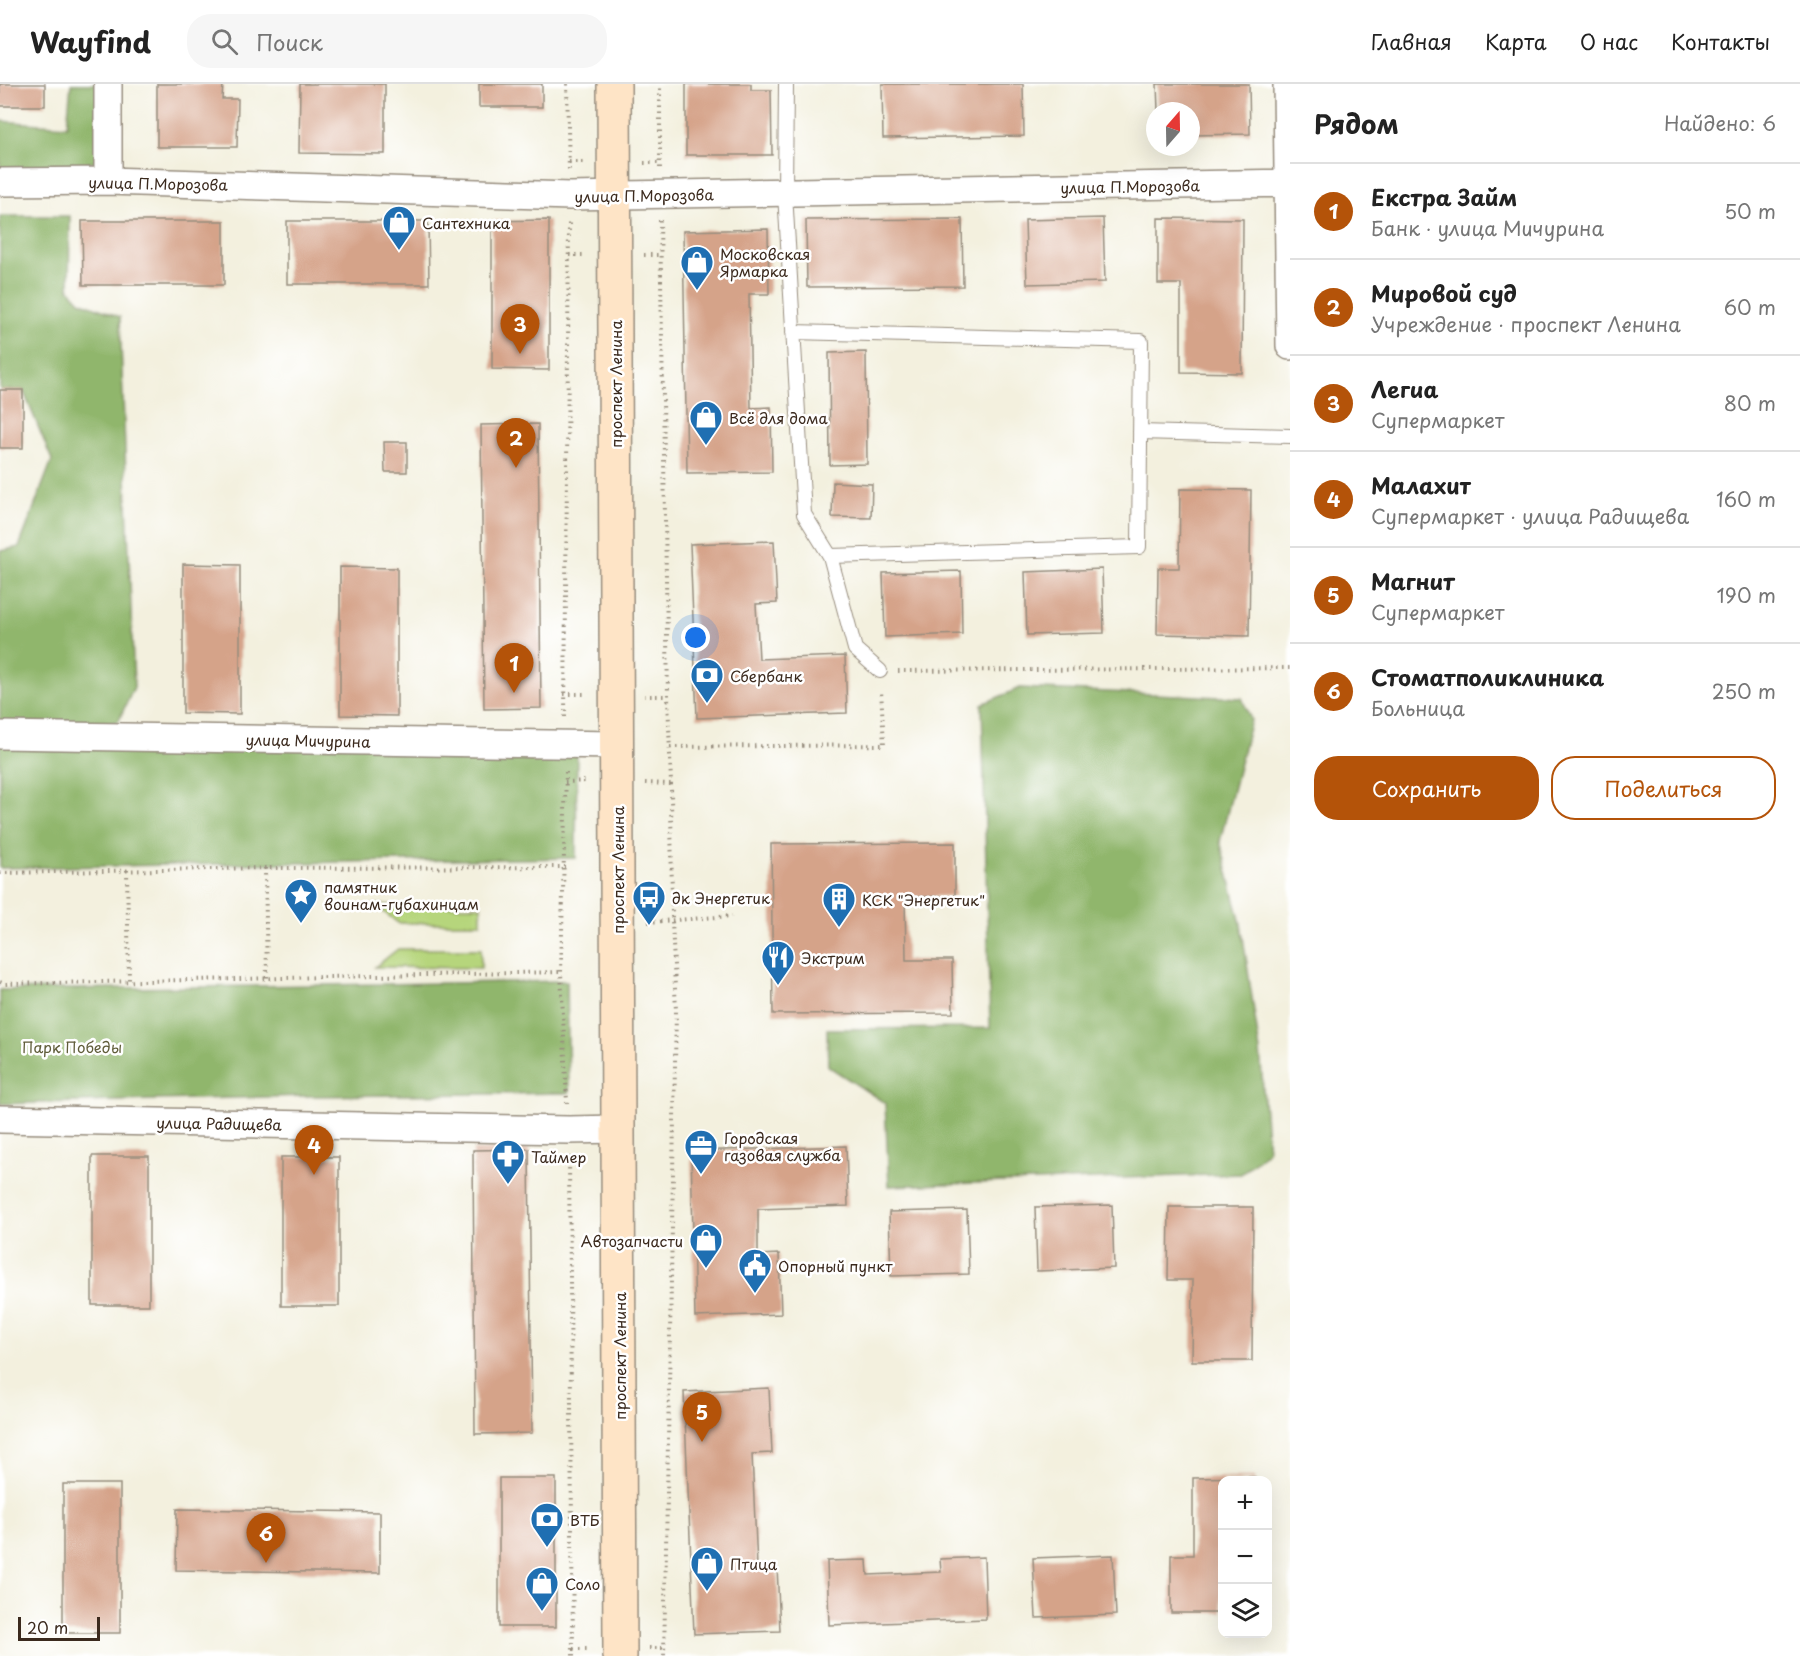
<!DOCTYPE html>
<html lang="ru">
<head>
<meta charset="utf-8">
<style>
  :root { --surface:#fff; --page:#f6f6f6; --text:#222; --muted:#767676; --line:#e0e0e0; --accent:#b45309 }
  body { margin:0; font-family:"Playpen Sans",sans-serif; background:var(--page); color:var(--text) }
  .controls { position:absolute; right:18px; bottom:18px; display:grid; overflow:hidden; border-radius:12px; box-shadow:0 6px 24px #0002 }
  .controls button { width:54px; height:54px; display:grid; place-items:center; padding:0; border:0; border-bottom:2px solid var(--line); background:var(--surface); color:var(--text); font:30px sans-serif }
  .compass { position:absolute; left:1146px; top:18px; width:54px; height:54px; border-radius:50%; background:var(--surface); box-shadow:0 6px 24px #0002; rotate:20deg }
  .scale { position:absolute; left:18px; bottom:15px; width:82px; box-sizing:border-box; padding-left:6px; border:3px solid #3b2a1e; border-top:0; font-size:16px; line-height:21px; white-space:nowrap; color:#3b2a1e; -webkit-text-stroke:4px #fff; paint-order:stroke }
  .you { position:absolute; left:696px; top:554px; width:21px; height:21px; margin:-15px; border:4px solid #fff; border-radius:50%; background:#1a73e8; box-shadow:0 0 0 9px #1a73e833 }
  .badge { display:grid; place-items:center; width:39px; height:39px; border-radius:50%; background:var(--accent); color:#fff; font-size:20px; font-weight:700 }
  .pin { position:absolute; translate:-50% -50px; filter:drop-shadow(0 2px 3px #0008) }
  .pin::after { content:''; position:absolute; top:32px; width:21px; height:18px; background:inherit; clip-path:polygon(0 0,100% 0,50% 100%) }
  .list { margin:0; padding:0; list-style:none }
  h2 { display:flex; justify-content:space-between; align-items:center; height:78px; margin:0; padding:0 24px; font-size:26px }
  h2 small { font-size:20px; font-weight:400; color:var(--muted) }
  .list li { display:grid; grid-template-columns:39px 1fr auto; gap:18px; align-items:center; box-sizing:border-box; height:96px; padding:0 24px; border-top:2px solid var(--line) }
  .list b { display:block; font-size:22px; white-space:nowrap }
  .list p { margin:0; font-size:20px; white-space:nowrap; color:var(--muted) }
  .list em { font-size:20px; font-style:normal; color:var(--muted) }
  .actions { display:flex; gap:12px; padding:18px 24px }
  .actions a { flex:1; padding:14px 0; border:2px solid var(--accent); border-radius:24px; text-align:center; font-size:21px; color:var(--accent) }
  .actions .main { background:var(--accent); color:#fff }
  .icon { flex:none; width:33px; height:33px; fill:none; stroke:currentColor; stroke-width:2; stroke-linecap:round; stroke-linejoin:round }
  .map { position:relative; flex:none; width:1290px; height:1572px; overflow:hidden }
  header { display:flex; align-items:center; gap:36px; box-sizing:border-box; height:84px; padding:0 30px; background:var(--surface); border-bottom:2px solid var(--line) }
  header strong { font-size:28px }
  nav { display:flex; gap:33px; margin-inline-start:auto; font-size:21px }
  .search { width:420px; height:54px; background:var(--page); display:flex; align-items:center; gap:15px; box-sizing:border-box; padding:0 21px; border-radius:24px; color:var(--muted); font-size:22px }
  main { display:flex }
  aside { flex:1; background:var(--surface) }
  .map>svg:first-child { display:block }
  .green { fill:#b6d57c; stroke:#78804d; stroke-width:1.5 }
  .forest { fill:#90b66c; stroke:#667045; stroke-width:1.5 }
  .building { fill:#d5a389 }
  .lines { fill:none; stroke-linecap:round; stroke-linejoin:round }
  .service-casing { stroke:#978d7e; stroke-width:16 }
  .minor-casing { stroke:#978d7e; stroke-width:30 }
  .secondary-casing { stroke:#978d7e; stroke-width:36 }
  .path { stroke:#978d7e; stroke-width:4; stroke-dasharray:1.5 4.5; stroke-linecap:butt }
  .service { stroke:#fff; stroke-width:14 }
  .minor { stroke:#fff; stroke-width:27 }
  .secondary { stroke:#fee4c6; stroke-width:33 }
  .labels { text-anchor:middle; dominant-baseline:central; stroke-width:5; stroke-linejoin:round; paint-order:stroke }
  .street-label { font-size:15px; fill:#3b2a1e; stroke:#fff }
  .poi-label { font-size:15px; fill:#3b2a1e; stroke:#fff; text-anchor:start }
  .park-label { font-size:15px; fill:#605d3a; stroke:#fff }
</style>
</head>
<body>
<header>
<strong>Wayfind</strong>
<div class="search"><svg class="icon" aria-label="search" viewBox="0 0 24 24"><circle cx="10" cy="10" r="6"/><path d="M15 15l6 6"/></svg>Поиск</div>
<nav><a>Главная</a><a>Карта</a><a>О нас</a><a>Контакты</a></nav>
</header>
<main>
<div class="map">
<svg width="1290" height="1572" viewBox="0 0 1290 1572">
  <rect width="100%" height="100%" fill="#fff"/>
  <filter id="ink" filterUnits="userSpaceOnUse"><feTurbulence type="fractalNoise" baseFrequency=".0167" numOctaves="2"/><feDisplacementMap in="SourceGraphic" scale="12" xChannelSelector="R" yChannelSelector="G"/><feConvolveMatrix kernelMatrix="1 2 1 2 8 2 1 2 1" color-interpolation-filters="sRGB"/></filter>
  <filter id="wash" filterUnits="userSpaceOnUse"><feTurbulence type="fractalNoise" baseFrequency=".008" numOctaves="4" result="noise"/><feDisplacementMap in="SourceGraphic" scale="24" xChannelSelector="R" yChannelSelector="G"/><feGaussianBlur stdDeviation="1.35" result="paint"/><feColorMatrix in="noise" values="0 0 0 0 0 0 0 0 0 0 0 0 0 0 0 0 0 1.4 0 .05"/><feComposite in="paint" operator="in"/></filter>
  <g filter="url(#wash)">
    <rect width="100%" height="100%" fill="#f3f0de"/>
    <path class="green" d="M375,821L481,822V839H398Z
      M398,865H481V884L375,883Z"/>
    <path class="forest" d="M71,0H98L97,78L57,83L0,84V37L67,42Z
      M0,132H70L69,205L80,217L120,233L134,603L118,638L40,645H0V467L19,463L52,376L23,306H0Z
      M1020,604L1242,614L1251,636L1220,757L1241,840L1260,967L1268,1067L1241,1090L889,1102L885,1019L828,982L827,945L990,944L982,620Z
      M0,657L577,659L576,774L0,784Z
      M567,897L569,1009L309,1012L0,1020V906Z"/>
    <g id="blocks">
      <path class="building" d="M0,0H45V22H0Z
        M157,0H223L222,15H238L237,63H157Z
        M300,0H385V70L299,69Z
        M479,0H542V23H479Z
        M686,0H751V6H771L772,71H686Z
        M882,0H1023L1024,52L883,54Z
        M1157,0H1249L1250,50L1191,51V27H1158Z
        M1103,134L1105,198L1027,200L1025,136Z
        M1158,134L1243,135L1242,289L1181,288V200H1158Z
        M962,135L963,202L807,203L806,136Z
        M549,136V286L492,285V137Z
        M82,137H224V201H83Z
        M287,137H428L429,200H287Z
        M768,145L769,210H749L751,324L771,323L772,388L687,389L683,147Z
        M866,268L867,380L830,381L829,269Z
        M0,306H23V364H0Z
        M538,340L541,624L484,625L481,341Z
        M384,358H407V388H385Z
        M833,398L872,400L871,434L832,433Z
        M1180,405L1251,406L1249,552L1157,550L1158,484H1179Z
        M774,457L777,519L756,520L759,575L845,572L847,629L697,634L690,460Z
        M183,480L240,481V630L183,629Z
        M340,483L397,484V632L340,631Z
        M1102,485L1104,549L1027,551L1025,488Z
        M961,487L962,550L885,553L883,489Z
        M955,759V812L905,813L906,876H952L953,929L773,930L771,760Z
        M846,1062L848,1122L758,1125V1171L779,1170L781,1230L695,1233L691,1067Z
        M529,1065L532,1349L475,1350L473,1066Z
        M92,1072H149V1221H92Z
        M281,1073H339V1222H281Z
        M1112,1121L1114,1184L1037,1187L1035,1123Z
        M1169,1123H1253L1252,1277H1192L1193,1196H1168Z
        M967,1126L969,1190L891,1192L889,1128Z
        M769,1304L772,1369L752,1370L757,1483L777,1482L780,1547L694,1550L684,1308Z
        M1255,1393V1396H1222V1529H1171V1471H1193V1394Z
        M499,1394H556V1543H499Z
        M63,1400H120V1549H63Z
        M177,1425L380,1428V1489L176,1486Z
        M1113,1471L1116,1531L1036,1534L1033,1474Z
        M984,1473L986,1535L829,1541L827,1477L867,1476L868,1491L941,1488L940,1475Z"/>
    </g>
  </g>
  <g filter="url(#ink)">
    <use href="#blocks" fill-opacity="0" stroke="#978d7e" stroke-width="1.5"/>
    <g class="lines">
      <defs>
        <path id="service" d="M786,0L785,109L804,430L830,472L1139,463L1141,257L793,248
          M1140,348L1290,352
          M830,472L855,565L880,587"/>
        <path id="minor" d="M1287,0L1290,262
          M108,97V0
          M0,98L108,97L570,112L1288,99
          M0,651L616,661
          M0,1035L569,1046L618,1045"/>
        <path id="secondary" d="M614,0L620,1572"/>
      </defs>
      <use href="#service" class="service-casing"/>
      <use href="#minor" class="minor-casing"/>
      <use href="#secondary" class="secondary-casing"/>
      <path class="path" d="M567,0L569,87
        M569,78H586
        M644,79H660
        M660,84V0
        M660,136L668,612L671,700L672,836L676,927L664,1572
        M569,171H586
        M644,171H662
        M898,587L1290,584
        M564,610H586
        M644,612H668
        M565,633L569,139
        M670,663L884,661L881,606
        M566,688L561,888L567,1019
        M565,698L587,697
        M645,699L671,700
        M265,784L267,894
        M127,786L129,896
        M0,789L265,784L565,783
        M648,838L732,832
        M0,898L5,900L561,888
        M569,1072L573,1572
        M649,1564H664
        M573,1565H591"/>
      <use href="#service" class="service"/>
      <use href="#minor" class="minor"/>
      <use href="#secondary" class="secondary"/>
    </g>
  </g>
  <defs>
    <symbol id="shop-pin" viewBox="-11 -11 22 30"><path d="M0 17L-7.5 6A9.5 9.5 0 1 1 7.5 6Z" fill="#1f6fb2" stroke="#fff"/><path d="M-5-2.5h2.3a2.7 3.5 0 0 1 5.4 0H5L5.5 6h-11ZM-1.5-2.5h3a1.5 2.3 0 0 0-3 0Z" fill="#fff"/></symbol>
    <symbol id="bank-pin" viewBox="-11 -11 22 30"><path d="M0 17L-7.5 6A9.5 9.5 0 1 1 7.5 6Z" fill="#1f6fb2" stroke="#fff"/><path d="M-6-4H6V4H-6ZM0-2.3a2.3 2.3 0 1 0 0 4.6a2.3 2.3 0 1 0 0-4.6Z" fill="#fff"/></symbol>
    <symbol id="sight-pin" viewBox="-11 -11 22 30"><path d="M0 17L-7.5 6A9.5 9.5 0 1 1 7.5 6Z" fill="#1f6fb2" stroke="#fff"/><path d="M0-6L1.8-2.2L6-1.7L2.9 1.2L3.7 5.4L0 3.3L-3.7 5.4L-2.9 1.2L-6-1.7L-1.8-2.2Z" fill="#fff"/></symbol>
    <symbol id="bus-pin" viewBox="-11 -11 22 30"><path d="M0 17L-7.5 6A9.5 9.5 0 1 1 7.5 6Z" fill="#1f6fb2" stroke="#fff"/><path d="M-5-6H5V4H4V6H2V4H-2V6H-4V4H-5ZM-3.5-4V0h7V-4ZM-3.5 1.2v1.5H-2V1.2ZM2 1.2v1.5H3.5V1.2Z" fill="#fff"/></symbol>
    <symbol id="building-pin" viewBox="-11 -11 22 30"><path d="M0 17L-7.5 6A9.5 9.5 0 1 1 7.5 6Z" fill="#1f6fb2" stroke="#fff"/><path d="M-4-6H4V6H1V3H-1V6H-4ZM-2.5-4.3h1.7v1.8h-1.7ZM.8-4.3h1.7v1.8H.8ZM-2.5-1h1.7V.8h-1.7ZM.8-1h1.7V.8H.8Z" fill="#fff"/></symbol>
    <symbol id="restaurant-pin" viewBox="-11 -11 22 30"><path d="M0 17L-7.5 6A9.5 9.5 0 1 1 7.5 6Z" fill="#1f6fb2" stroke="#fff"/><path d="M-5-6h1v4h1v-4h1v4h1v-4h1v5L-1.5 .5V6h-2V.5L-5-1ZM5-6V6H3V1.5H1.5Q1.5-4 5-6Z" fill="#fff"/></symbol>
    <symbol id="office-pin" viewBox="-11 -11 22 30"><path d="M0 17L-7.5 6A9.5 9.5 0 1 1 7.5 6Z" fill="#1f6fb2" stroke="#fff"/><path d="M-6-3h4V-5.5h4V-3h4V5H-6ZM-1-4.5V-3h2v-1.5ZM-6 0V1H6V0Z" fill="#fff"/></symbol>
    <symbol id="pharmacy-pin" viewBox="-11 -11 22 30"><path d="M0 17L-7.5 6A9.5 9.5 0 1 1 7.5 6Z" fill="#1f6fb2" stroke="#fff"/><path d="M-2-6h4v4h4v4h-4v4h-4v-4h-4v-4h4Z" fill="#fff"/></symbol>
    <symbol id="civic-pin" viewBox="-11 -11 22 30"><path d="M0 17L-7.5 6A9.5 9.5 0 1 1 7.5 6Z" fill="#1f6fb2" stroke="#fff"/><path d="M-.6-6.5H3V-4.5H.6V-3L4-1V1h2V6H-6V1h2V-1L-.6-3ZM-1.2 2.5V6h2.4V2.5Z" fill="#fff"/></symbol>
  </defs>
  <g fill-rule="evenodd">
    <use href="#shop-pin" x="380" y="119" width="38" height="52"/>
    <use href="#shop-pin" x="678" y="159" width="38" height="52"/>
    <use href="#shop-pin" x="687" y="314" width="38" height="52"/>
    <use href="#bank-pin" x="688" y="572" width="38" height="52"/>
    <use href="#sight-pin" x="282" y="792" width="38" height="52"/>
    <use href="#bus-pin" x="630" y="794" width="38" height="52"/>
    <use href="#building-pin" x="820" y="796" width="38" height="52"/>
    <use href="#restaurant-pin" x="759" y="854" width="38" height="52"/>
    <use href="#office-pin" x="682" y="1043" width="38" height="52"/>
    <use href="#pharmacy-pin" x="489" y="1053" width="38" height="52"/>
    <use href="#shop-pin" x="687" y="1137" width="38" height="52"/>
    <use href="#civic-pin" x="736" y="1162" width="38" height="52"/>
    <use href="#bank-pin" x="528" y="1416" width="38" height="52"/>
    <use href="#shop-pin" x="688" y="1460" width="38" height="52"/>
    <use href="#shop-pin" x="523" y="1480" width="38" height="52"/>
  </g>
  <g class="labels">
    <g class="street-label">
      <text transform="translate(158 99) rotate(1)">улица П.Морозова</text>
      <text transform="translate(1130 102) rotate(-1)">улица П.Морозова</text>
      <text transform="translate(644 111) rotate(-1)">улица П.Морозова</text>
      <text transform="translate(615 300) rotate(-90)">проспект Ленина</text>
      <text transform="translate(308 656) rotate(1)">улица Мичурина</text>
      <text transform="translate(617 786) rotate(-90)">проспект Ленина</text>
      <text transform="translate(219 1039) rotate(1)">улица Радищева</text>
      <text transform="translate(619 1272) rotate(-90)">проспект Ленина</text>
    </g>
    <g class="poi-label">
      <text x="422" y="138">Сантехника</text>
      <text x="720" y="169">Московская<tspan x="720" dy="17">Ярмарка</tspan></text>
      <text x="729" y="333">Всё для дома</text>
      <text x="730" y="591">Сбербанк</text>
      <text x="324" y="802">памятник<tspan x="324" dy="17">воинам-губахинцам</tspan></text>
      <text x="672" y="813">дк Энергетик</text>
      <text x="862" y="815">КСК "Энергетик"</text>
      <text x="801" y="873">Экстрим</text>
      <text x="724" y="1053">Городская<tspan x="724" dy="17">газовая служба</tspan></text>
      <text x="531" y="1072">Таймер</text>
      <text x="683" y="1156" text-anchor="end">Автозапчасти</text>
      <text x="778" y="1181">Опорный пункт</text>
      <text x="570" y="1435">ВТБ</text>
      <text x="730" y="1479">Птица</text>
      <text x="565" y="1499">Соло</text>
    </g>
    <g class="park-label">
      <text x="72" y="962">Парк Победы</text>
    </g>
  </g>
</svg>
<div class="controls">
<button>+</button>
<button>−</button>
<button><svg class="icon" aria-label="layers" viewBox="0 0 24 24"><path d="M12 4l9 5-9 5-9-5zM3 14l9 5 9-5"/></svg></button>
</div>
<svg class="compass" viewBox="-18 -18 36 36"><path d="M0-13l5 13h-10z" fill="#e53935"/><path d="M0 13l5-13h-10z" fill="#767676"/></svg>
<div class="scale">20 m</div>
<div class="you"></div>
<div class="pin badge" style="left:514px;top:609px">1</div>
<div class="pin badge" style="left:516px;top:384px">2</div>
<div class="pin badge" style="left:520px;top:270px">3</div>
<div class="pin badge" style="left:314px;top:1091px">4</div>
<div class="pin badge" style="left:702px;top:1358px">5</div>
<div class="pin badge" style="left:266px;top:1479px">6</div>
</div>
<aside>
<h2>Рядом<small>Найдено: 6</small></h2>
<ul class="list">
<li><span class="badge">1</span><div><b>Екстра Займ</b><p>Банк · улица Мичурина</p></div><em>50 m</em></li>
<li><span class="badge">2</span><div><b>Мировой суд</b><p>Учреждение · проспект Ленина</p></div><em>60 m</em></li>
<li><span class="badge">3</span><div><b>Легиа</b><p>Супермаркет</p></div><em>80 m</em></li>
<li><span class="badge">4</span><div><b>Малахит</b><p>Супермаркет · улица Радищева</p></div><em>160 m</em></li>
<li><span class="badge">5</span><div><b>Магнит</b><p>Супермаркет</p></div><em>190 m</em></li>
<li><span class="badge">6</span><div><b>Стоматполиклиника</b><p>Больница</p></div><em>250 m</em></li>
</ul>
<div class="actions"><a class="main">Сохранить</a><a>Поделиться</a></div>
</aside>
</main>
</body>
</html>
